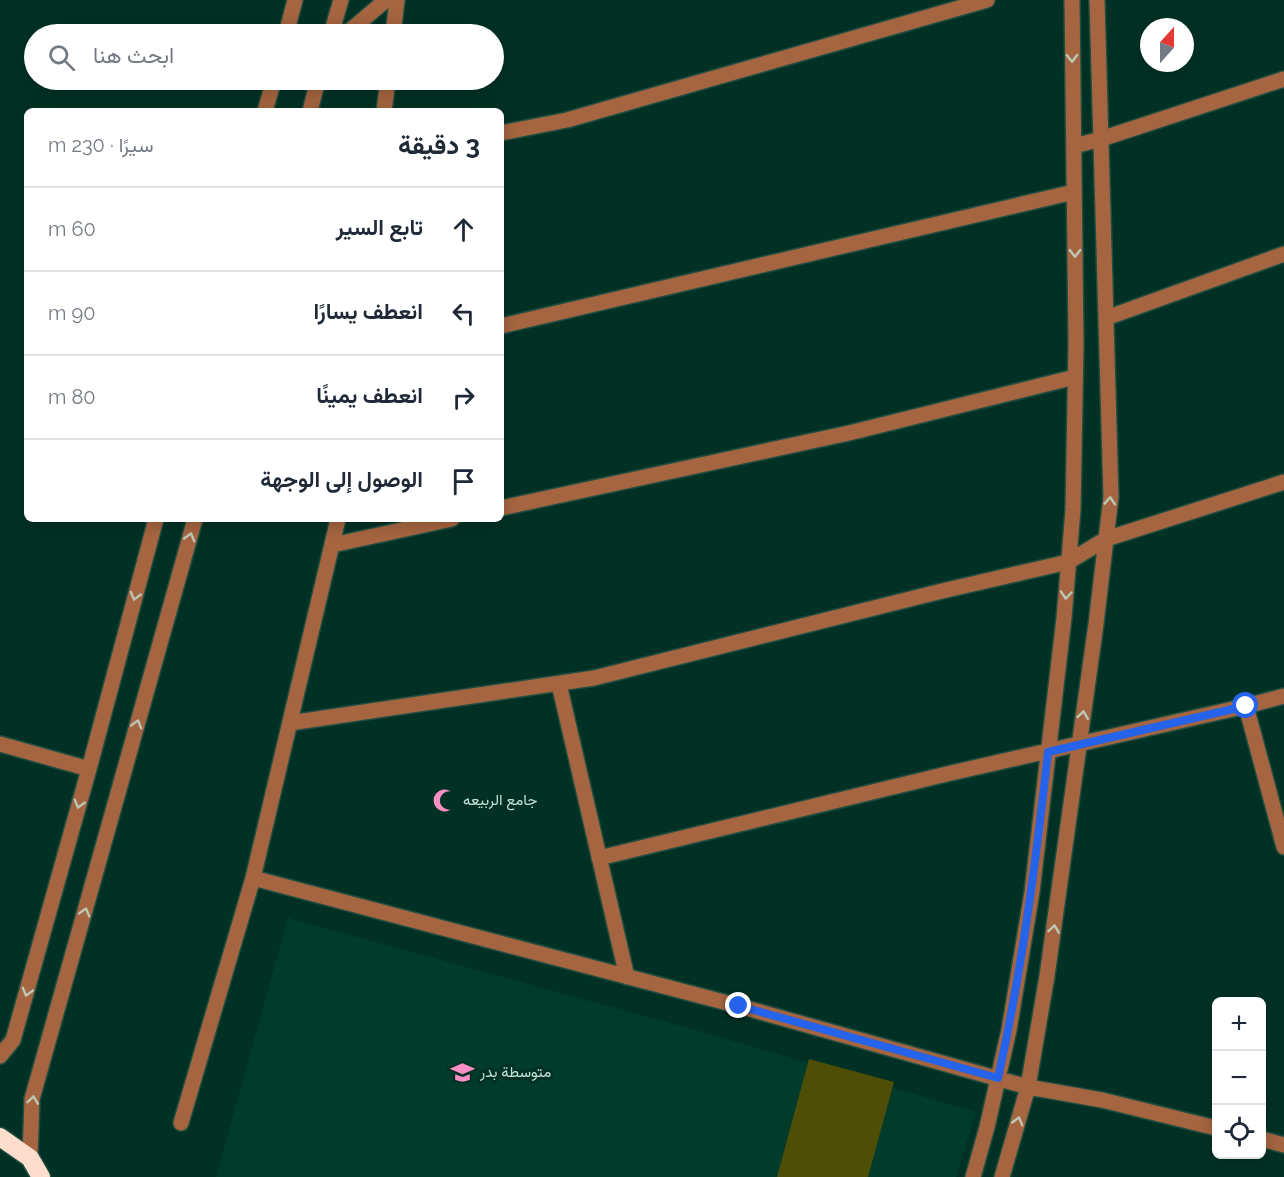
<!DOCTYPE html>
<html lang="ar">
<head>
<meta charset="utf-8">
<style>
  :root { --surface:#fff; --page:#f2f2f3; --text:#1f2937; --muted:#747a83; --line:#e0e1e3 }
  body { margin:0; font-family:Raleway,Vazirmatn,sans-serif; background:var(--page); color:var(--text); direction:rtl }
  .controls { position:absolute; right:18px; bottom:18px; display:grid; overflow:hidden; border-radius:9px; box-shadow:0 3px 15px #0003 }
  .controls button { width:54px; height:54px; display:grid; place-items:center; padding:0; border:0; border-bottom:2px solid var(--line); background:var(--surface); color:var(--text); font:30px sans-serif }
  .compass { position:absolute; left:1140px; top:18px; width:54px; height:54px; border-radius:50%; background:var(--surface); box-shadow:0 3px 15px #0003; rotate:21deg }
  .stop { position:absolute; width:18px; height:18px; margin:-14px; border:4px solid #2563eb; border-radius:50%; background:#fff }
  .stop.end { background:#2563eb; border-color:#fff; box-shadow:0 2px 6px #0008 }
  .list { margin:0; padding:0; list-style:none }
  h2 { display:flex; justify-content:space-between; align-items:center; height:78px; margin:0; padding:0 24px; font-size:26px }
  h2 small { font-size:20px; font-weight:400; color:var(--muted) }
  .list li { display:grid; grid-template-columns:39px 1fr auto; gap:18px; align-items:center; box-sizing:border-box; height:84px; padding:0 24px; border-top:2px solid var(--line) }
  .list b { display:block; font-size:22px; white-space:nowrap }
  .list em { font-size:20px; font-style:normal; color:var(--muted) }
  .icon { flex:none; width:33px; height:33px; fill:none; stroke:currentColor; stroke-width:2; stroke-linecap:round; stroke-linejoin:round }
  .map { position:relative; flex:none; width:1284px; height:1177px; overflow:hidden; direction:ltr }
  .search { position:absolute; background:var(--surface); box-shadow:0 3px 15px #0003; left:24px; top:24px; width:480px; height:66px; display:flex; align-items:center; gap:15px; box-sizing:border-box; padding:0 21px; border-radius:33px; color:var(--muted); font-size:22px }
  .panel { position:absolute; background:var(--surface); box-shadow:0 3px 15px #0003; left:24px; top:108px; width:480px; height:414px; border-radius:9px; direction:rtl }
  .map>svg:first-child { display:block }
  .built { fill:#003b2b }
  .green { fill:#4e4e07 }
  .lines { fill:none; stroke-linecap:round; stroke-linejoin:round }
  .minor-casing { stroke:#1f4d40; stroke-width:18 }
  .highway-casing { stroke:#1f4d40; stroke-width:21 }
  .minor { stroke:#a56540; stroke-width:15 }
  .highway { stroke:#feddcc; stroke-width:18 }
  .oneway { stroke:#bdc7b7 }
  .route { stroke:#2563eb; stroke-width:8 }
  .labels { text-anchor:middle; dominant-baseline:central; stroke-width:6; stroke-linejoin:round; paint-order:stroke }
  .poi-label { font-size:15px; fill:#c3e0d5; stroke:#003124; text-anchor:start }
</style>
</head>
<body>
<div class="map">
<svg width="1284" height="1177" viewBox="0 0 1284 1177">
  <rect width="100%" height="100%" fill="#003124"/>
  <path class="built" d="M288,918L692,1029L976,1112L956,1177H216Z"/>
  <path class="green" d="M809,1059L894,1082L868,1177H777Z"/>
  <g class="lines">
    <defs>
      <path id="minor" d="M286,34L295,0
        M331,34L341,0
        M346,34L386,0
        M393,34L397,0
        M265,111L274,80
        M310,111L318,80
        M384,111L388,80
        M501,133L567,120L987,0
        M1074,146L1101,139L1284,79
        M1106,318L1284,254
        M501,326L1074,192
        M501,508L849,433L1075,377
        M332,545L452,519
        M559,684L627,977
        M1246,706L1284,847
        M290,723L594,678L942,591L1068,562L1106,539L1284,482
        M0,744L89,769
        M599,858L951,773L1246,706L1284,696
        M253,878L739,1006L1028,1087L1102,1100L1216,1128
        M0,1056L13,1040L89,769L156,519
        M181,1123L253,878L338,519
        M1262,1139L1284,1145
        M30,1158L32,1099L195,519
        M973,1177L987,1127L1009,1030L1032,892L1064,618L1073,510L1076,344L1072,0
        M1002,1177L1028,1087L1047,976L1096,624L1111,497L1097,0"/>
      <path id="highway" d="M0,1137L30,1158L41,1177"/>
    </defs>
    <use href="#minor" class="minor-casing"/>
    <use href="#highway" class="highway-casing"/>
    <use href="#minor" class="minor"/>
    <use href="#highway" class="highway"/>
  </g>
  <defs><path id="oneway-chevron" d="M-2-3.5L2.5 0L-2 3.5" fill="none" stroke-width="1.6" stroke-linecap="round" stroke-linejoin="round" transform="scale(1.5)"/></defs>
  <g class="oneway">
    <use href="#oneway-chevron" transform="translate(1072 58) rotate(89)"/>
    <use href="#oneway-chevron" transform="translate(1075 253) rotate(89)"/>
    <use href="#oneway-chevron" transform="translate(1110 501) rotate(-86)"/>
    <use href="#oneway-chevron" transform="translate(190 537) rotate(-74)"/>
    <use href="#oneway-chevron" transform="translate(1066 595) rotate(95)"/>
    <use href="#oneway-chevron" transform="translate(135 596) rotate(105)"/>
    <use href="#oneway-chevron" transform="translate(1083 715) rotate(-82)"/>
    <use href="#oneway-chevron" transform="translate(137 724) rotate(-74)"/>
    <use href="#oneway-chevron" transform="translate(79 804) rotate(106)"/>
    <use href="#oneway-chevron" transform="translate(85 912) rotate(-74)"/>
    <use href="#oneway-chevron" transform="translate(1054 929) rotate(-82)"/>
    <use href="#oneway-chevron" transform="translate(27 992) rotate(106)"/>
    <use href="#oneway-chevron" transform="translate(33 1100) rotate(-82)"/>
    <use href="#oneway-chevron" transform="translate(1018 1121) rotate(-74)"/>
  </g>
  <g class="lines">
    <path class="route" d="M739,1006L998,1078C1022,970 1036,861 1048,752L1246,706"/>
  </g>
  <defs>
    <symbol id="mosque-bare" viewBox="-9 -9 18 18"><path d="M3.5-4.9A6 6 0 1 0 3.5 4.9A5 5 0 1 1 3.5-4.9Z" fill="#fb8fc5" stroke="#003124" stroke-width="2.5" paint-order="stroke"/></symbol>
    <symbol id="school-bare" viewBox="-9 -9 18 18"><path d="M0-5L7-2L0 1L-7-2ZM-4 1L0 2.5L4 1V4Q0 6-4 4Z" fill="#fb8fc5" stroke="#003124" stroke-width="2.5" paint-order="stroke"/></symbol>
  </defs>
  <g fill-rule="evenodd">
    <use href="#mosque-bare" x="428" y="784" width="33" height="33"/>
    <use href="#school-bare" x="446" y="1056" width="33" height="33"/>
  </g>
  <g class="labels">
    <g class="poi-label">
      <text x="463" y="800">جامع الربيعه</text>
      <text x="480" y="1072">متوسطة بدر</text>
    </g>
  </g>
</svg>
<div class="controls">
<button>+</button>
<button>−</button>
<button><svg class="icon" aria-label="locate" viewBox="0 0 24 24"><circle cx="12" cy="12" r="6"/><path d="M12 2v4M12 18v4M2 12h4M18 12h4"/></svg></button>
</div>
<svg class="compass" viewBox="-18 -18 36 36"><path d="M0-13l5 13h-10z" fill="#e53935"/><path d="M0 13l5-13h-10z" fill="#747a83"/></svg>
<div class="stop" style="left:1246px;top:706px"></div>
<div class="stop end" style="left:739px;top:1006px"></div>
<div class="search"><svg class="icon" aria-label="search" viewBox="0 0 24 24"><circle cx="10" cy="10" r="6"/><path d="M15 15l6 6"/></svg>ابحث هنا</div>
<section class="panel">
<h2>3 دقيقة<small>سيرًا · 230 m</small></h2>
<ul class="list">
<li><svg class="icon" aria-label="ahead" viewBox="0 0 24 24"><path d="M12 20V5M6 11l6-6 6 6"/></svg><div><b>تابع السير</b></div><em>60 m</em></li>
<li><svg class="icon" aria-label="left" viewBox="0 0 24 24"><path d="M17 20v-9H6M10 6l-5 5 5 5"/></svg><div><b>انعطف يسارًا</b></div><em>90 m</em></li>
<li><svg class="icon" aria-label="right" viewBox="0 0 24 24"><path d="M7 20v-9h11M14 6l5 5-5 5"/></svg><div><b>انعطف يمينًا</b></div><em>80 m</em></li>
<li><svg class="icon" aria-label="arrive" viewBox="0 0 24 24"><path d="M6 21V4h12l-3 4 3 4H6"/></svg><div><b>الوصول إلى الوجهة</b></div></li>
</ul>
</section>
</div>
</body>
</html>
